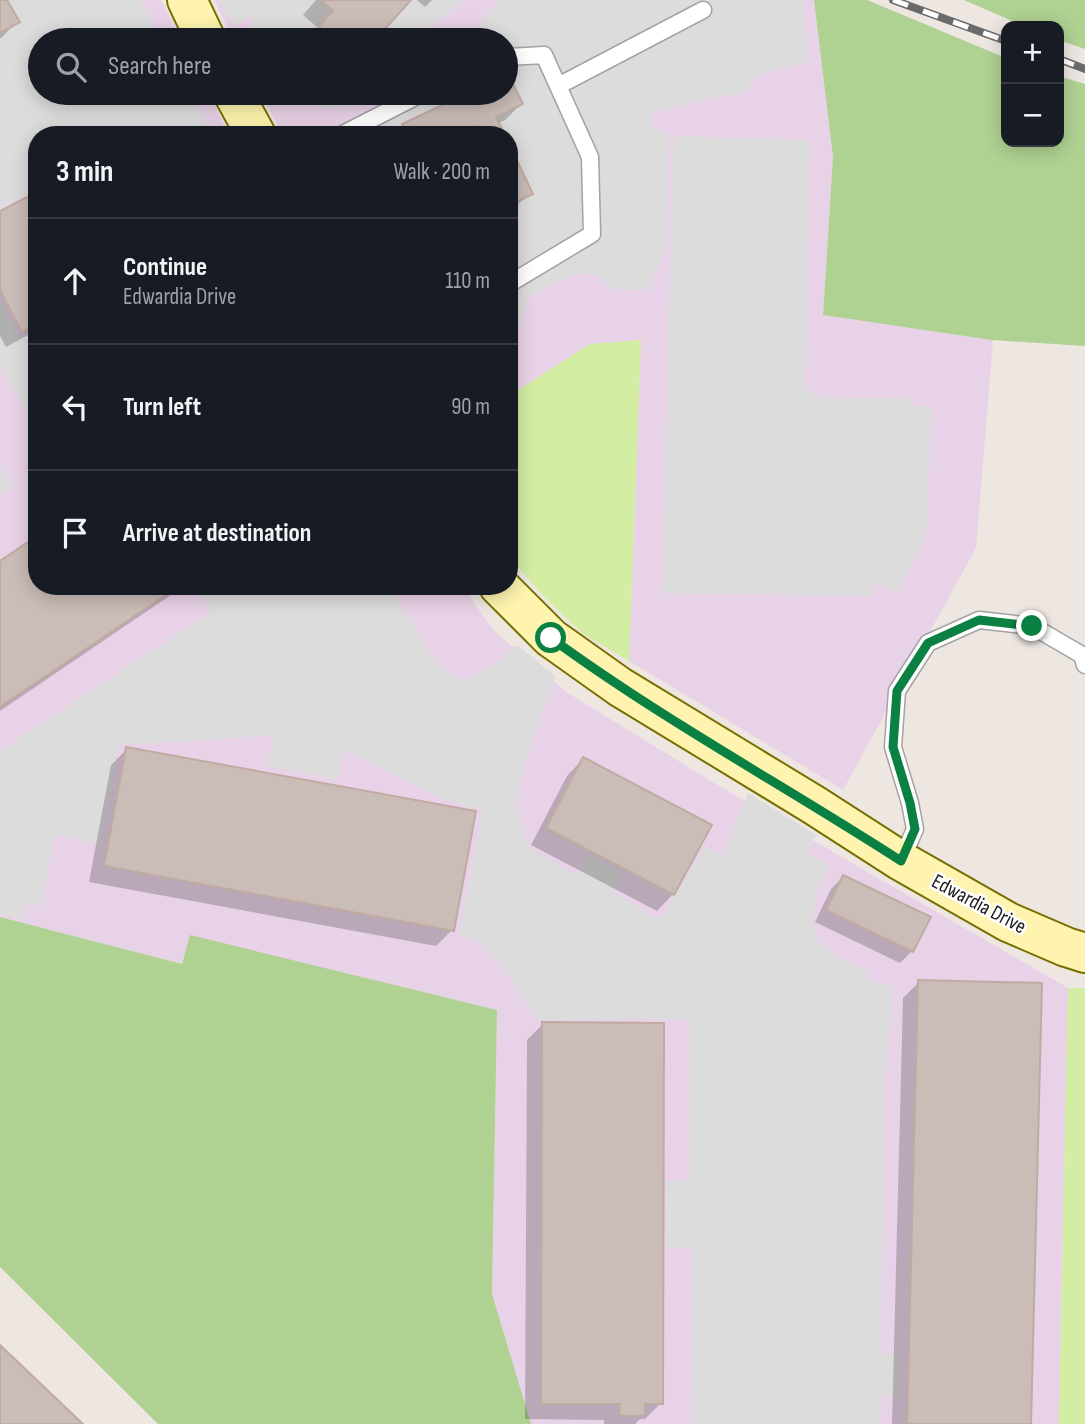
<!DOCTYPE html>
<html lang="en">
<head>
<meta charset="utf-8">
<style>
  :root { --surface:#171b24; --page:#242831; --text:#f1f3f6; --muted:#9ea1a6; --line:#363941 }
  body { margin:0; font-family:"Sofia Sans Condensed",sans-serif; background:var(--page); color:var(--text) }
  .controls { position:absolute; right:21px; top:21px; display:grid; overflow:hidden; border-radius:14px; box-shadow:0 4px 18px #0003 }
  .controls button { width:63px; height:63px; display:grid; place-items:center; padding:0; border:0; border-bottom:2px solid var(--line); background:var(--surface); color:var(--text); font:35px sans-serif }
  .stop { position:absolute; width:21px; height:21px; margin:-16px; border:5px solid #0b8043; border-radius:50%; background:#fff }
  .stop.end { background:#0b8043; border-color:#fff; box-shadow:0 2px 7px #0008 }
  .list { margin:0; padding:0; list-style:none }
  h2 { display:flex; justify-content:space-between; align-items:center; height:91px; margin:0; padding:0 28px; font-size:30px }
  h2 small { font-size:23px; font-weight:400; color:var(--muted) }
  .list li { display:grid; grid-template-columns:46px 1fr auto; gap:21px; align-items:center; box-sizing:border-box; height:126px; padding:0 28px; border-top:2px solid var(--line) }
  .list b { display:block; font-size:26px; white-space:nowrap }
  .list p { margin:0; font-size:23px; white-space:nowrap; color:var(--muted) }
  .list em { font-size:23px; font-style:normal; color:var(--muted) }
  .icon { flex:none; width:38px; height:38px; fill:none; stroke:currentColor; stroke-width:2; stroke-linecap:round; stroke-linejoin:round }
  .map { position:relative; flex:none; width:1085px; height:1424px; overflow:hidden }
  .search { position:absolute; background:var(--surface); box-shadow:0 4px 18px #0003; left:28px; top:28px; width:490px; height:77px; display:flex; align-items:center; gap:18px; box-sizing:border-box; padding:0 24px; border-radius:38px; color:var(--muted); font-size:26px }
  .panel { position:absolute; background:var(--surface); box-shadow:0 4px 18px #0003; left:28px; top:126px; width:490px; height:469px; border-radius:28px }
  .map>svg:first-child { display:block }
  .industrial { fill:#e8d2e7 }
  .grass { fill:#d3eda2 }
  .forest { fill:#afd192 }
  .parking { fill:#dcdcdc }
  .shadow { fill:#0003 }
  .building { fill:#cabcb7; stroke:#c1aaa2; stroke-width:2 }
  .lines { fill:none; stroke-linecap:round; stroke-linejoin:round }
  .service-casing { stroke:#a3a3a3; stroke-width:19 }
  .secondary-casing { stroke:#766f00; stroke-width:42 }
  .service { stroke:#fff; stroke-width:16 }
  .secondary { stroke:#fef4af; stroke-width:38 }
  .rail-casing { stroke:#6a6a6a; stroke-width:8 }
  .rail { stroke:#fff; stroke-width:5; stroke-dasharray:16; stroke-linecap:butt }
  .route { stroke:#0b8043; stroke-width:9 }
  .labels { text-anchor:middle; dominant-baseline:central; stroke-width:5; stroke-linejoin:round; paint-order:stroke }
  .street-label { font-size:21px; fill:#1c1c1c; stroke:#fff }
</style>
</head>
<body>
<div class="map">
<svg width="1085" height="1424" viewBox="0 0 1085 1424">
  <rect width="100%" height="100%" fill="#eee7e1"/>
  <path class="industrial" d="M0,0H161L182,40H40V93H208L230,135H37V586H462L494,631L568,693L716,784L1068,988L1059,1424H531L492,1294L497,1010L190,936L182,964L0,917Z
    M214,0H814L833,157L823,315L993,340L976,548L843,790L629,661L641,341L590,344L509,396V135H282L261,93H506V40H234Z"/>
  <path class="grass" d="M641,340L629,661L583,634L545,598L509,557V396L590,344Z
    M1068,988H1085V1424H1059Z"/>
  <path class="forest" d="M814,0H867L1006,58V142H1059V76L1085,84V346L992,340L823,315L833,157Z
    M964,0H1085V49L1059,40V26H1024Z
    M0,917L182,964L190,935L497,1010L492,1294L531,1424H158L0,1267Z"/>
  <path class="parking" d="M7,0H140L162,40H40V93H190L212,135H146L143,130L134,135H37V189L0,209V33L19,22Z
    M219,0H321L333,11L318,27L333,40H245L252,20L251,16L233,25Z
    M411,0H466L421,33L415,40H375Z
    M500,0H802L808,61L755,76L746,91L654,112L650,127L670,134L665,252L647,290L613,289L594,275L583,273L544,287L528,300L509,355V205L533,193L509,144V135H505L496,117L523,104L508,74L506,75V40H465Z
    M291,93H368L360,101L347,106L328,108Z
    M408,93H468L403,123L407,135H309L348,126Z
    M674,136L810,140L805,386L815,397L905,398L914,406L931,407L928,524L921,550L896,593L880,583L875,585L869,596L662,593Z
    M0,300L21,337L37,328V428L0,368Z
    M0,465L13,487L0,495Z
    M197,586H389L430,653L445,669L458,679H469L477,675L509,653L517,645L555,676L526,760L517,798L518,814L526,839L533,850L576,876L590,854L622,873L612,892L657,918L663,916L706,846L723,855L748,793L818,836L814,838L806,852L830,867L815,897L813,919L816,939L840,960L867,969L866,977L870,982L894,986L885,1076L881,1353L899,1354V1395H882L880,1424H694L691,1248H666V1181H690V1019L537,1020L506,972L478,940L459,936L483,810L444,800L344,750L338,780L268,766L273,735L186,742L119,744L100,844L55,835L41,906L26,904L23,920L0,914V751L211,612Z"/>
  <path class="shadow" d="M0,0H5L17,22L0,39Z
    M316,0H409L372,40H307L318,28L303,15Z
    M417,0H432L425,7Z
    M507,76L521,104L505,120L497,124L503,135H394L403,125L472,93H506Z
    M509,148L531,193L509,212Z
    M37,194V330L6,347L0,336V213Z
    M0,563L37,586H184L0,711Z
    M127,749L452,930L436,946L89,882L111,765Z
    M583,759L709,826L673,894L657,911L531,845L567,776Z
    M843,877L912,951L900,963L815,922L831,889Z
    M919,982L1029,1424H892L903,998Z
    M543,1024L661,1403L645,1419H640L635,1424H604V1420L525,1419L527,1040Z"/>
  <path class="building" d="M0,0H7L20,22L0,33Z
    M321,0H411L375,40H333L318,27L333,11Z
    M508,74L523,104L496,117L505,135H408L402,124L468,93H506V75Z
    M509,144L533,194L509,205Z
    M37,192V324L22,332L0,290V211Z
    M37,536V586H179L0,707V561Z
    M126,747L476,811L454,931L104,866Z
    M583,757L712,825L674,895L546,828Z
    M843,875L931,917L913,952L826,910Z
    M918,980L1042,983L1031,1424H907Z
    M542,1022L664,1023L663,1404H645V1416H619L620,1404H541Z
    M0,1345L83,1424H0Z"/>
  <g class="lines">
    <defs>
      <path id="service" d="M506,57L544,55L590,157L592,234L509,284
        M558,86L703,10
        M341,135L423,93
        M901,861L915,829L910,803L893,747L897,691L928,643L979,620L1032,626L1082,655L1085,665"/>
      <path id="secondary" d="M187,0L206,40
        M233,93L256,135
        M499,586L551,638L620,687L814,805L901,861L1008,922L1066,947L1085,953"/>
    </defs>
    <use href="#service" class="service-casing"/>
    <use href="#secondary" class="secondary-casing"/>
    <use href="#service" class="service"/>
    <use href="#secondary" class="secondary"/>
    <defs>
      <path id="rail" d="M893,0L1006,41
        M1059,59L1085,69"/>
    </defs>
    <use href="#rail" class="rail-casing"/>
    <use href="#rail" class="rail"/>
  </g>
  <g class="lines">
    <path class="route" d="M551,638C663,720 785,786 901,861L915,829L910,803L893,747L897,691L928,643L979,620L1032,626"/>
  </g>
  <g class="labels">
    <g class="street-label">
      <text transform="translate(979 904) rotate(28)">Edwardia Drive</text>
    </g>
  </g>
</svg>
<div class="controls">
<button>+</button>
<button>−</button>
</div>
<div class="stop" style="left:551px;top:638px"></div>
<div class="stop end" style="left:1032px;top:626px"></div>
<div class="search"><svg class="icon" aria-label="search" viewBox="0 0 24 24"><circle cx="10" cy="10" r="6"/><path d="M15 15l6 6"/></svg>Search here</div>
<section class="panel">
<h2>3 min<small>Walk · 200 m</small></h2>
<ul class="list">
<li><svg class="icon" aria-label="ahead" viewBox="0 0 24 24"><path d="M12 20V5M6 11l6-6 6 6"/></svg><div><b>Continue</b><p>Edwardia Drive</p></div><em>110 m</em></li>
<li><svg class="icon" aria-label="left" viewBox="0 0 24 24"><path d="M17 20v-9H6M10 6l-5 5 5 5"/></svg><div><b>Turn left</b></div><em>90 m</em></li>
<li><svg class="icon" aria-label="arrive" viewBox="0 0 24 24"><path d="M6 21V4h12l-3 4 3 4H6"/></svg><div><b>Arrive at destination</b></div></li>
</ul>
</section>
</div>
</body>
</html>
